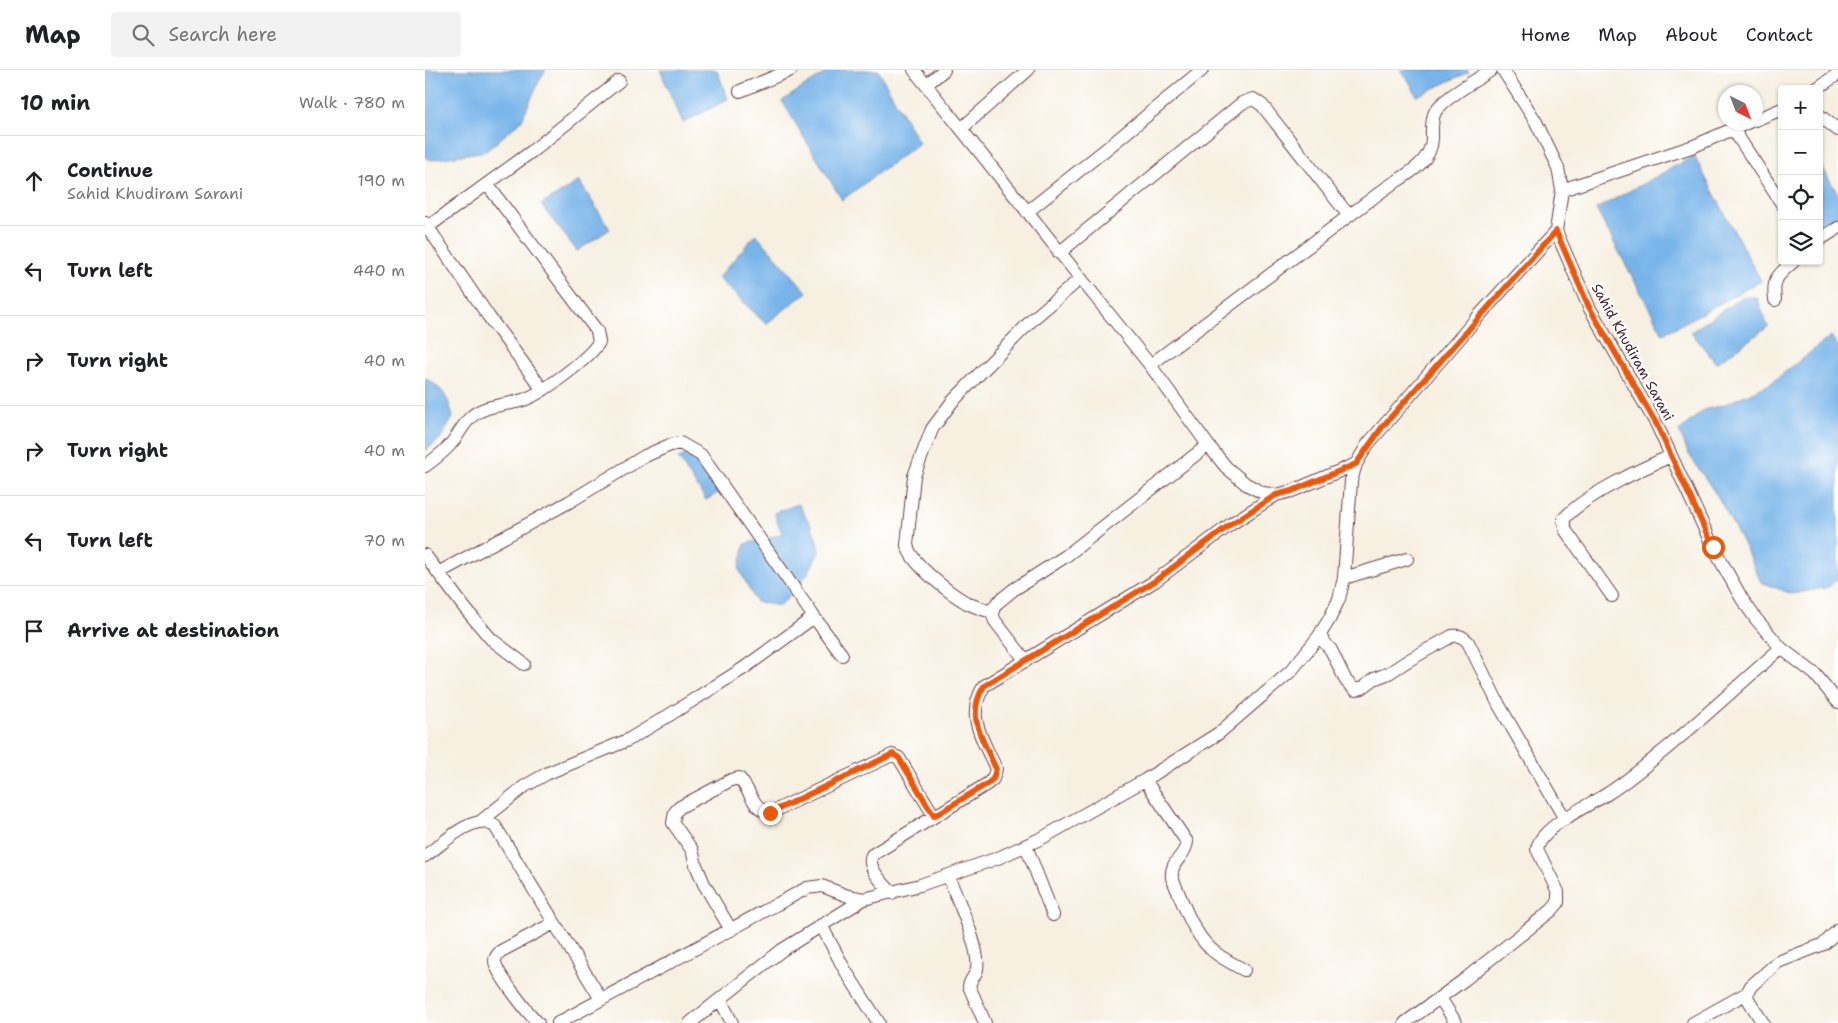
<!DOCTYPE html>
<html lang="en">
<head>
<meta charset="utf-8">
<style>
  :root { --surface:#fff; --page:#f2f2f2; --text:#202124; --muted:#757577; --line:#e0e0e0 }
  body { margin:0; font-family:"Shantell Sans",sans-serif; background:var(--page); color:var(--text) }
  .controls { position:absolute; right:15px; top:15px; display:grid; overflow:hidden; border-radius:5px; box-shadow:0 1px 4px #0004 }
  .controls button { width:45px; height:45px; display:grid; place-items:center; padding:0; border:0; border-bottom:1px solid var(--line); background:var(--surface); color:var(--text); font:25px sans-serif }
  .compass { position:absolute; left:1293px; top:15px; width:45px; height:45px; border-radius:50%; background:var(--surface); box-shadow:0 1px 4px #0004; rotate:138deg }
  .stop { position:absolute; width:15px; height:15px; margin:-11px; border:4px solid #ea580c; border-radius:50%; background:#fff }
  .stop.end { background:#ea580c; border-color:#fff; box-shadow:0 1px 5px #0008 }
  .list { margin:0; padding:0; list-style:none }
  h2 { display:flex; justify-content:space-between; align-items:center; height:65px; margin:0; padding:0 20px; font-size:21px }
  h2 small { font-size:16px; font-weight:400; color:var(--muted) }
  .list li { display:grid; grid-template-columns:32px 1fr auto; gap:15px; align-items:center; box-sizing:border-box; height:90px; padding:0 20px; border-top:1px solid var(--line) }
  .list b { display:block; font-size:19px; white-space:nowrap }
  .list p { margin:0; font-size:16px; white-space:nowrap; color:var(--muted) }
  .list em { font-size:16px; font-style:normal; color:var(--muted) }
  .icon { flex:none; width:28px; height:28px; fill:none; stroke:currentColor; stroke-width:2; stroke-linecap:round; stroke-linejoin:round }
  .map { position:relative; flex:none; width:1413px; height:953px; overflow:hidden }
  header { display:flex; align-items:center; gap:30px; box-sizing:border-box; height:70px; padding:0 25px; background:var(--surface); border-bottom:1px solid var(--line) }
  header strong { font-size:24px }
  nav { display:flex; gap:28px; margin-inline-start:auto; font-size:18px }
  .search { width:350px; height:45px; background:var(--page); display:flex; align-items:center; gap:12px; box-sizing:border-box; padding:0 18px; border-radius:5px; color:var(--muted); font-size:19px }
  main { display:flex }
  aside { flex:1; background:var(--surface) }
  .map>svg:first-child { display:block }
  .water { fill:#77b4e9; stroke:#606a8a }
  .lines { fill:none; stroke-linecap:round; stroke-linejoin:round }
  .minor-casing { stroke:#643e46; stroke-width:14 }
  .minor { stroke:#fff; stroke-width:12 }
  .route { stroke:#ea580c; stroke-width:6 }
  .labels { text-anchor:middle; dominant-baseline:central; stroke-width:4.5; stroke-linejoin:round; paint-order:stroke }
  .street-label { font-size:14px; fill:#4a1f2b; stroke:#fff }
</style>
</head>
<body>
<header>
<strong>Map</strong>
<div class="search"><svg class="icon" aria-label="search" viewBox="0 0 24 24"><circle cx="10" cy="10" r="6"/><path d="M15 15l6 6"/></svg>Search here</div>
<nav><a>Home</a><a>Map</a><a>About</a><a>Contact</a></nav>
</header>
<main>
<aside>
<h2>10 min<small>Walk · 780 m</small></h2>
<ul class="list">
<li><svg class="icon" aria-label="ahead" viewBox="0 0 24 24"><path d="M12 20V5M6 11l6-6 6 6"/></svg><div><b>Continue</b><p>Sahid Khudiram Sarani</p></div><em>190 m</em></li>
<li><svg class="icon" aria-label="left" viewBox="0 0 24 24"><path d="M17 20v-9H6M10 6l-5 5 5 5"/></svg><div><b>Turn left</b></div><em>440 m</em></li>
<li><svg class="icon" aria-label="right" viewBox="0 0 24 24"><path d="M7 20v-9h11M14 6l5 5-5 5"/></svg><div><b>Turn right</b></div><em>40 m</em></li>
<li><svg class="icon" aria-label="right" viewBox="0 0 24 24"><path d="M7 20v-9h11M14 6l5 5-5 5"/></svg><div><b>Turn right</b></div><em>40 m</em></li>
<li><svg class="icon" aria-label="left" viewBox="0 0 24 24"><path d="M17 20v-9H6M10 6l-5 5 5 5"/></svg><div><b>Turn left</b></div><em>70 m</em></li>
<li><svg class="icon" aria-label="arrive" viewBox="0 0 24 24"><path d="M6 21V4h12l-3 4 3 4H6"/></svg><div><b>Arrive at destination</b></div></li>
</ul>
</aside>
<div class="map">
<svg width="1413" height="953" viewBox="0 0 1413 953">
  <rect width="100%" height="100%" fill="#fff"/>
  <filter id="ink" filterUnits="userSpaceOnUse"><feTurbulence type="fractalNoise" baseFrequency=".02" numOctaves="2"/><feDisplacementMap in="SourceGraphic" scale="10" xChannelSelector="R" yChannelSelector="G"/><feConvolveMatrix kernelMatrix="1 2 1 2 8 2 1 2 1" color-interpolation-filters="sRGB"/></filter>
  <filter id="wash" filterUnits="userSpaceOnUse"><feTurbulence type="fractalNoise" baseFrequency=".0096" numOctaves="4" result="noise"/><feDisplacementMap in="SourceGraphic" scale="20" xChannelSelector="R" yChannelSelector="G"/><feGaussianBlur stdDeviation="1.12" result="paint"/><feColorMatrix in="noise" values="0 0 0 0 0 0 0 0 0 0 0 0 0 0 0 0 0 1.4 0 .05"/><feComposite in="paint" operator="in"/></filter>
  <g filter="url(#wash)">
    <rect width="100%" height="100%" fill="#f7f0e1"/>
    <path class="water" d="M0,0H121L116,7L96,51L61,81L6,90L0,87Z
      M235,0H292L303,29L258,53Z
      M405,0H453L494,73L417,130L357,31Z
      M975,0H1043L1044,2L992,26L984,11Z
      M1269,86L1336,211L1238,264L1171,139Z
      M1394,92L1413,124V145L1394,156Z
      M154,111L185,159L152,181L116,135Z
      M331,164L382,222L341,254L293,208Z
      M1317,227H1332L1343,257L1291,293L1266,262Z
      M1406,266L1413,276V508L1404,517L1367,524L1336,512L1318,473L1293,427L1263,383L1254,361L1279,340L1298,335L1345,314Z
      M0,308C18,318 24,328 28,348L15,369L0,381Z
      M272,380L296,421L281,430L253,388Z
      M373,434L387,457L395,480L382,505L355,536L331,532L314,499L320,474L357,464L349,443Z"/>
  </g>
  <g filter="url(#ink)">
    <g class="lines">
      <defs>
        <path id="minor" d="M489,0L725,295L783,375L801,397L821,414L838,423L851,425L867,421L931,394
          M1078,0L1111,52L1133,98L1137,120L1131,161L1164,237L1232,355L1288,477L1317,529L1331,549L1356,578L1390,604L1413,632
          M501,15L519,0
          M1391,19L1413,4
          M315,21L366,0
          M1394,45L1413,60
          M1330,50L1357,39
          M536,59L603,0
          M1308,59L1357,134
          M1137,120L1269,76L1324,52
          M602,142L685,76L777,0
          M0,153L64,247L118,320
          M0,159L106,82L194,11
          M1394,170L1413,158
          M634,183L817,33L828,29L837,35L924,146
          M1350,230C1347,208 1353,205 1369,191
          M725,295L961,118C979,106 1006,94 1007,69C1007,61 1006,50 1010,42C1018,28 1052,10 1066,0
          M0,396C10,389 21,381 29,370C35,362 39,353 47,346C62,334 80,336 98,330C115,325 165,288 174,272L172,261L62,114
          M0,485L39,537L66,569L99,594
          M13,503L144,432L220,386L245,375L255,373L276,385L389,547L417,585
          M919,508L982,489
          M1187,526L1141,461L1138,450C1156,427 1218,398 1246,386
          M568,542C559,540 551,537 542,533C526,524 486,494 482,475L489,406L507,359L527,332L568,290L608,249L655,209
          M894,566L906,580L921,611L930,620L937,618L949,609L964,603L984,590L1027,566C1034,565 1037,566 1043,572L1074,635L1140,749
          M601,591L570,551L568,546V539L572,533L588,520L641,486L783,375
          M720,710L762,772C760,788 745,790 747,808C759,834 768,867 792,884C800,890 810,895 819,900
          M55,752L100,716L123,703L203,670L246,644L319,598L389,547
          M601,776L628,845
          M0,786C16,775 35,756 54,752C60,751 65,754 70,756L176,929
          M523,806C531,826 556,879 552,899C551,905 545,910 544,916L560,953
          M467,823C459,814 441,798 447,785L562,714L568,709L571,699C558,669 540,647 559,616L730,511L806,454L851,425
          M396,855L420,900L454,953
          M306,860L279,814L271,795L267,780L248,753L250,742L255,737L306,710L314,708C325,719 327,739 345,743L467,685L474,688L509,746
          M1015,928L1031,953
          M295,929L307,953
          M113,953C104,944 70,902 70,891C70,886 73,884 76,881L129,853
          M133,953L382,818L397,816L423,826L439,829L495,815L573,788L617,768L720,710L794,663L866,601L894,566L905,548L914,529L919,508L926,411L931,394L943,374L1052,248L1131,161
          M265,953L357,880L439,829
          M980,953L1039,910L1127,840L1133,833V822L1112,779C1115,757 1163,736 1182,724C1203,711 1222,694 1242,678C1281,646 1318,611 1356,578
          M1268,953L1322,923
          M1338,953L1323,929L1322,923L1326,916L1353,892L1399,874L1413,860"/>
      </defs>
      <use href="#minor" class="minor-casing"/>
      <use href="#minor" class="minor"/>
    </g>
  </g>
  <g class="lines" filter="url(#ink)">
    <path class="route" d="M345,743L468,684L474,688L509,746L562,714L568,709L571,699C558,669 540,647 559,616L730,511L806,454L851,425L867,421L931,394L958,356L1131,161L1164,237L1232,355L1288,477"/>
  </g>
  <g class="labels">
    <g class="street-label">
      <text transform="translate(1208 282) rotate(61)">Sahid Khudiram Sarani</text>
    </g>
  </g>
</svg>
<div class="controls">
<button>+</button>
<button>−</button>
<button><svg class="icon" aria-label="locate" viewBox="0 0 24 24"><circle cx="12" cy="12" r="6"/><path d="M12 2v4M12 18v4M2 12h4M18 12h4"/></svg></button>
<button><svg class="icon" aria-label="layers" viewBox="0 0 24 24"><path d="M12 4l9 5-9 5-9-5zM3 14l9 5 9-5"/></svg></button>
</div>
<svg class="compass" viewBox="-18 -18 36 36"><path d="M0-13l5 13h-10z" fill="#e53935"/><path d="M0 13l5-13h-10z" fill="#757577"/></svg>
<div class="stop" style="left:1288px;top:477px"></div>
<div class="stop end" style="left:345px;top:743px"></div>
</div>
</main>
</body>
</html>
